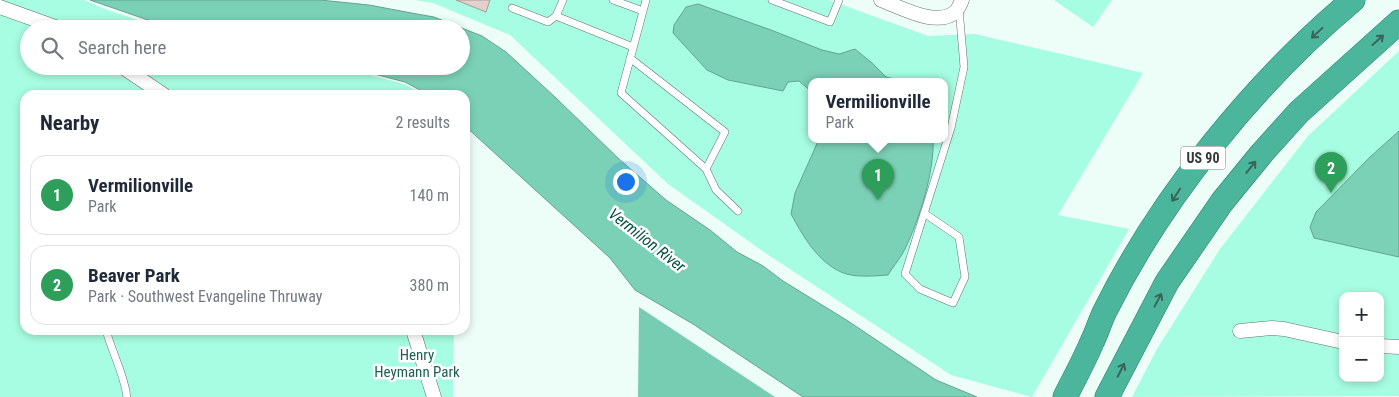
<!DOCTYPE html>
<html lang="en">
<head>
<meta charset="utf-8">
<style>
  :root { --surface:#fff; --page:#f2f2f3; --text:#1f2937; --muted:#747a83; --line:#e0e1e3; --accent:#d93025 }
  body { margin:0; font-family:"Roboto Condensed",sans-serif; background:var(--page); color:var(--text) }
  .controls { position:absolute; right:15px; bottom:15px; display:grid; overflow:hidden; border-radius:10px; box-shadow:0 2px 8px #0003 }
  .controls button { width:45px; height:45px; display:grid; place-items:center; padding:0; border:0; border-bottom:1px solid var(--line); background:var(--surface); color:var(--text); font:25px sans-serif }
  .you { position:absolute; left:625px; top:181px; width:18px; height:18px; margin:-12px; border:4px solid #fff; border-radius:50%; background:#1a73e8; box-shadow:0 0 0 8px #1a73e833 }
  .badge { display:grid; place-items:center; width:32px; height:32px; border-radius:50%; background:var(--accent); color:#fff; font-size:16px; font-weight:700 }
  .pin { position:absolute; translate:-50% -41px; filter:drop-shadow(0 1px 2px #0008) }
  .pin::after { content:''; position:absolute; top:26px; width:18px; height:15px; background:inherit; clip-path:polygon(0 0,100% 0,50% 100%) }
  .popup { position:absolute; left:808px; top:78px; width:140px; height:65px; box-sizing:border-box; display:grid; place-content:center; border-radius:10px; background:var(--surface); filter:drop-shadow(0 1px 4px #0005); font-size:16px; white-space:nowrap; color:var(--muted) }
  .popup b { font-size:19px; color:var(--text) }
  .popup::after { content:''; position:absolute; left:50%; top:100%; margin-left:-10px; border:10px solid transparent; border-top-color:var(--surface) }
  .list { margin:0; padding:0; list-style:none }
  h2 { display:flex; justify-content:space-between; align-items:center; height:65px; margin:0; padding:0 20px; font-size:21px }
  h2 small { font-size:16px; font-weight:400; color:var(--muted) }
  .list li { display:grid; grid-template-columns:32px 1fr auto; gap:15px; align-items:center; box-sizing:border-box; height:80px; margin:0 10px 10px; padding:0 10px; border:1px solid var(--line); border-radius:15px }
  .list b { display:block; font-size:19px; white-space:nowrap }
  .list p { margin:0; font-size:16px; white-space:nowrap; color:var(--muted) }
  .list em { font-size:16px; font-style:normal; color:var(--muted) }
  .icon { flex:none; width:28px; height:28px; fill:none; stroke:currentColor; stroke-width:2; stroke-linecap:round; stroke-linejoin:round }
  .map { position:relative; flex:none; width:1399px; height:397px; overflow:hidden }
  .search { position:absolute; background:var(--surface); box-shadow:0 2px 8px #0003; left:20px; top:20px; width:450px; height:55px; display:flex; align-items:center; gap:12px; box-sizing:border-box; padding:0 18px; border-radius:28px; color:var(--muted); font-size:19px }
  .panel { position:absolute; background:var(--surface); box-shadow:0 2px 8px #0003; left:20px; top:90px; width:450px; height:245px; border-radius:15px }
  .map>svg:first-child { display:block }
  .green { fill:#a7fde1; fill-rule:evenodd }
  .forest { fill:#77cdb2 }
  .water { fill:#7bd1b5; stroke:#65a38f }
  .building { fill:#e0d1cd; stroke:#a99b97 }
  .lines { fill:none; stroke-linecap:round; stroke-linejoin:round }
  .service-casing { stroke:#63716c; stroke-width:8 }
  .minor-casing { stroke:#63716c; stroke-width:15 }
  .trunk-casing { stroke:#267e68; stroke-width:25 }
  .service { stroke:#fff; stroke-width:7 }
  .minor { stroke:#fff; stroke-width:14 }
  .trunk { stroke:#4cb69c; stroke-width:24 }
  .oneway { stroke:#3b6459 }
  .labels { text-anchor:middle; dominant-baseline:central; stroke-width:5; stroke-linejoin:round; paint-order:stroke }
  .shield { fill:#fff; stroke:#707472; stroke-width:1 }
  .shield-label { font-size:14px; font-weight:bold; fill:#323835 }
  .park-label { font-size:15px; fill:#1d614f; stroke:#fff }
  .water-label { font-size:16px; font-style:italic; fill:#085341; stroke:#fff }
</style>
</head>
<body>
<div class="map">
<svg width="1399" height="397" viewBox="0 0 1399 397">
  <rect width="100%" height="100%" fill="#edfdf7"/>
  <path class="green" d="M0,0H84L102,8L165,29H29V66H316L358,72L404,84L425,95H25V330H454L453,397H0Z
    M415,0H829L928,36L975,34L1143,73L1058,215L1129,229L1032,397L951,375L767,254L668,184L510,35L433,3ZM812,81H944V139H812Z
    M1054,0H1112L1093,27Z
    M1399,51V396L1132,397L1157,349L1220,249L1308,136ZM1343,296H1380V378H1343Z"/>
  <path class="forest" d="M639,307L775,397H638Z"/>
  <path class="water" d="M90,0H320L369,5L417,14L434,17L482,36L506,52L556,98L619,159L666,200L710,230L737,252L763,266L783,281L848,321L936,380L977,397H803L693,324L635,290L610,258L465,126V95H429L405,82L359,70L332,66H461V29H174Z
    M698,4L771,30L822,50L839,54L855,49L872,63L886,77L903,81H812V92L799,81L788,82L783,91L728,80L707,70L673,33L674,25L686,7Z
    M1399,131V257L1314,238L1310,227L1316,212L1370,157Z
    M819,139H933C935,170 919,220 905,249C901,258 893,266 888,275C875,276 853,278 841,272C817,261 803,236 791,214L795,193Z"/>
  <path class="building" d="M456,0H490L486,12Z"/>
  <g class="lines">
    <defs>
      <path id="service" d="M563,0L556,16L633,47
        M613,0L643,11
        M772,0L830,22L839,0
        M512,8L548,22L556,16
        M630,58L725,132L706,169L621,93L646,0
        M706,169L716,190L738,211
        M924,213L959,237L965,277L953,303L920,289L905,274L951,128L964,67L959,8
        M106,330C112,353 124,373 127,397"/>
      <path id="minor" d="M881,0C900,7 935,27 954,13C958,10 960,5 962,0
        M0,7L61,29
        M121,66L164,95
        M413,330L434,397
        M1240,331L1272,328L1284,329L1343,342
        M1380,346L1399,347"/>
      <path id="trunk" d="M1065,397C1074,379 1084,361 1092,342C1097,332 1100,321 1105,311C1162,196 1255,82 1353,0
        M1107,397L1167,282L1222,202L1262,153L1299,112L1399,22"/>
    </defs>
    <use href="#service" class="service-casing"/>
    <use href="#minor" class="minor-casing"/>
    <use href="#trunk" class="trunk-casing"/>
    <use href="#service" class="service"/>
    <use href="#minor" class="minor"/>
    <use href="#trunk" class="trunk"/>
  </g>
  <defs><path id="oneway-shaft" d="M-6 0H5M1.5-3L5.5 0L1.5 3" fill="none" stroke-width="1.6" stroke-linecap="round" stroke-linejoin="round" transform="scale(1.25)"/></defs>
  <g class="oneway">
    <use href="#oneway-shaft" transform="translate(1317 33) rotate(137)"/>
    <use href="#oneway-shaft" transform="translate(1378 40) rotate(-42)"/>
    <use href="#oneway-shaft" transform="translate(1251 167) rotate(-51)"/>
    <use href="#oneway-shaft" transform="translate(1176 195) rotate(123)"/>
    <use href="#oneway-shaft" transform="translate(1158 300) rotate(-62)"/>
    <use href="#oneway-shaft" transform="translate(1121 370) rotate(-63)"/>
  </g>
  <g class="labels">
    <rect class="shield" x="1180.5" y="146.5" width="45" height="23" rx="4"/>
    <g class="shield-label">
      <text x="1203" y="158">US 90</text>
    </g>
    <g class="park-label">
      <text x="417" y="355">Henry<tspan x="417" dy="17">Heymann Park</tspan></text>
    </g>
    <g class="water-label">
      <text transform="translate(647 240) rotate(38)">Vermilion River</text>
    </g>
  </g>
</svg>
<div class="controls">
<button>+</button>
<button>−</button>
</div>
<div class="you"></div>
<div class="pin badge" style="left:878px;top:200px;background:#2e9e5b">1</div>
<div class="popup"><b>Vermilionville</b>Park</div>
<div class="pin badge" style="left:1331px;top:193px;background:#2e9e5b">2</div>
<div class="search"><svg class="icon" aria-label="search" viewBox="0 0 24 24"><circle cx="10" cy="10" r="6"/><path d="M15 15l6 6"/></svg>Search here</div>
<section class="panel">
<h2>Nearby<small>2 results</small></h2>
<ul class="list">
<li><span class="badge" style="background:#2e9e5b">1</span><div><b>Vermilionville</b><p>Park</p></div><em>140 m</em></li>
<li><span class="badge" style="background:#2e9e5b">2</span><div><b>Beaver Park</b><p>Park · Southwest Evangeline Thruway</p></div><em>380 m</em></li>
</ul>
</section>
</div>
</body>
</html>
